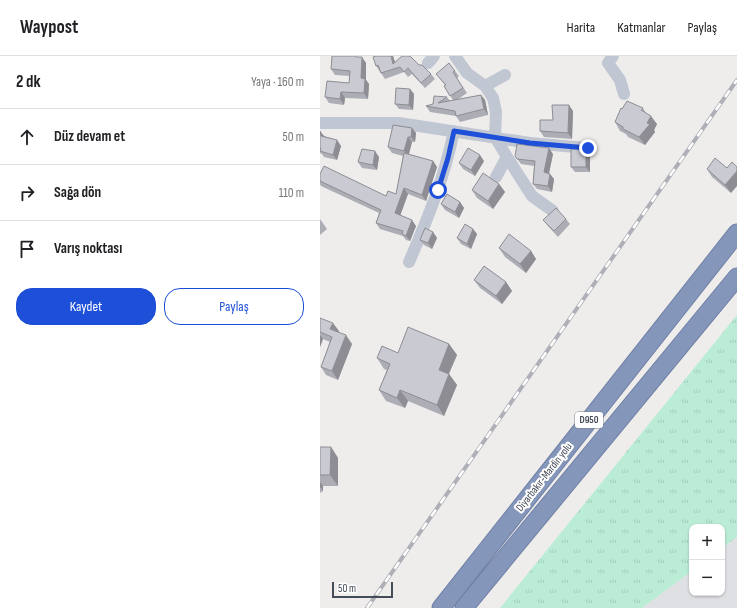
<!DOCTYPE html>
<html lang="tr">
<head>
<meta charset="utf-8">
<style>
  :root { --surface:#fff; --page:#f2f2f2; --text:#202124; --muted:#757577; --line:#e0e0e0; --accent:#1d4fd8 }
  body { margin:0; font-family:"Sofia Sans Condensed",sans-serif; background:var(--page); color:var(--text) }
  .controls { position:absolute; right:12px; bottom:12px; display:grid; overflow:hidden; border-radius:8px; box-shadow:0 1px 3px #0004 }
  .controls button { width:36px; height:36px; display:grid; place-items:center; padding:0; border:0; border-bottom:1px solid var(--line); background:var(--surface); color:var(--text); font:20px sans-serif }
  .scale { position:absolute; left:12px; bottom:10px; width:61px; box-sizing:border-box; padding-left:4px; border:2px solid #454c59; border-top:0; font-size:11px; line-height:14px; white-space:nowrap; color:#454c59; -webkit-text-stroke:3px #fff; paint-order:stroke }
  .stop { position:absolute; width:12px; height:12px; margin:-9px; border:3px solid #1d4fd8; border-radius:50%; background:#fff }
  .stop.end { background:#1d4fd8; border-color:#fff; box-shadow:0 1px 4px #0008 }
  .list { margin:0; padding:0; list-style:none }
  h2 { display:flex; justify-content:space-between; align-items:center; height:52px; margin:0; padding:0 16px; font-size:17px }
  h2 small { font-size:13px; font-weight:400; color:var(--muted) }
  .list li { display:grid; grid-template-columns:26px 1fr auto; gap:12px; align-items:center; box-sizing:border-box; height:56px; padding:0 16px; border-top:1px solid var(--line) }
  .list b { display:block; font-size:15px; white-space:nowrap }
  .list em { font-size:13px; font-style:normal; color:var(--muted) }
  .actions { display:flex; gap:8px; padding:12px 16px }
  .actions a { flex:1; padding:9px 0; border:1px solid var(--accent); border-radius:16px; text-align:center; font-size:14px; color:var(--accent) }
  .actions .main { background:var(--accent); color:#fff }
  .icon { flex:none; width:22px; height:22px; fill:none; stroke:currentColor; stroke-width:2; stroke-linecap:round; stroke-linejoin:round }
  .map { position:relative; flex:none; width:417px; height:552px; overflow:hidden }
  header { display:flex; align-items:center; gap:24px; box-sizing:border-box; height:56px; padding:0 20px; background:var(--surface); border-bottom:1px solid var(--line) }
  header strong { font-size:19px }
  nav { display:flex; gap:22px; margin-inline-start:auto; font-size:14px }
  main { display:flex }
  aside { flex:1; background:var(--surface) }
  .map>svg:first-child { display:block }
  .airport { fill:#dee0e4 }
  .grass { fill:url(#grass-tufts) }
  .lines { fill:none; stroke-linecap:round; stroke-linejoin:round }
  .highway-casing { stroke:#7081a6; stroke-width:19 }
  .minor { stroke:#c0c6d2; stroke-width:12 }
  .highway { stroke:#8596bb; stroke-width:17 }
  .rail-casing { stroke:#afb0b7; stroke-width:4 }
  .rail { stroke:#fff; stroke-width:2.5; stroke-dasharray:8; stroke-linecap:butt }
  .wall { fill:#adaeb5 }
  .shaded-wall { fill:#8d8d93 }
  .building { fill:#c9cad2; stroke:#8d8d93 }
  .route { stroke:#1d4fd8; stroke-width:5 }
  .labels { text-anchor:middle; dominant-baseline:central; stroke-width:4; stroke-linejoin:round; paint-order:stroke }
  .shield { fill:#fff; stroke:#7d828b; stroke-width:1 }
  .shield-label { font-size:10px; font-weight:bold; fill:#454c59 }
  .street-label { font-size:11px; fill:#454c59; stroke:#fff }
</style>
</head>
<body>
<header>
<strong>Waypost</strong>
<nav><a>Harita</a><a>Katmanlar</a><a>Paylaş</a></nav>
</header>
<main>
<aside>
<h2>2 dk<small>Yaya · 160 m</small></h2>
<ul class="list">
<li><svg class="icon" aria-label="ahead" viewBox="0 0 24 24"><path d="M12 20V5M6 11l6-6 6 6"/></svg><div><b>Düz devam et</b></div><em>50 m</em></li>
<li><svg class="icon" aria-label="right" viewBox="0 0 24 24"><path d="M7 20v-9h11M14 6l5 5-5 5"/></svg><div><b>Sağa dön</b></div><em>110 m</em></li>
<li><svg class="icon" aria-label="arrive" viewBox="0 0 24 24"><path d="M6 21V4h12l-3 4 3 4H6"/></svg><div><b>Varış noktası</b></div></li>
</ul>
<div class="actions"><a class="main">Kaydet</a><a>Paylaş</a></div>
</aside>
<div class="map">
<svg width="417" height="552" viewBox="0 0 417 552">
  <defs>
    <pattern id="grass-tufts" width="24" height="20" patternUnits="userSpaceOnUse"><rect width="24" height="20" fill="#bbedd6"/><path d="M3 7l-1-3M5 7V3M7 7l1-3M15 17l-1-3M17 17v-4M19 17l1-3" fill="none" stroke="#a2cdba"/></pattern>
  </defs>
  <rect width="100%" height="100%" fill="#efedec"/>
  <path class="airport" d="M417,481V552H322L372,515V537H402V492Z"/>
  <path class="grass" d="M417,259V481L402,492V471H372V515L322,552H180Z"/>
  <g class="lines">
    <defs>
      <path id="highway" d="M121,552L417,177
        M144,552L417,221"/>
    </defs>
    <use href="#highway" class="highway-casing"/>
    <path class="minor" d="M135,0L147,17L165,30L173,42L176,56L175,81L187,101L212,140L233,155
      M293,0L288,7L300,24L304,38
      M108,7L114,0
      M165,30L185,19
      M0,67H79L210,87L267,92
      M176,121L187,101
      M89,206C108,162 124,123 134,75"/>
    <use href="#highway" class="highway"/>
    <defs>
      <path id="rail" d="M47,552L417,24"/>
    </defs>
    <use href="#rail" class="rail-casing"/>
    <use href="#rail" class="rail"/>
  </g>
  <path class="wall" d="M56,0H73L75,7L99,9L111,18L115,23L105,32L92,18L88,21L84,16L65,23L56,10Z
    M41,1L46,7V24L49,28L48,43L25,42L24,49L9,47L5,41L29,27L30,20L15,19L11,13Z
    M135,15L139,20L137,22L147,37L137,44L161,39L165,44L168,59L140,66L136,60L110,56L106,50L113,48L127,41L130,45L133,44L124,30L125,29L116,18Z
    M90,33L94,38L93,54L79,53L75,48Z
    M323,52L326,57L337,68L334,74L335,76L325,89L308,81L306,78L300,75L295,66L302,53Z
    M253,55L252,83L224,81L220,75L233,64Z
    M92,72L96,77L95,86H92L89,98L113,105L117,111L106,145L88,138L80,159L96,170L90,185L86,184L83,180L60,173L56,167L59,157L1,130L0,128V118L66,140L76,138L83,100L72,97L68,91Z
    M0,75L4,80L17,84L21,90L17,104L4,101L2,98L0,97Z
    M233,98L229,117L234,123L232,136L217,133L213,128L214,110L201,108L195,100Z
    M270,99V116H255L251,111Z
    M59,101L57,114L42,112L38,106Z
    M164,105L155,120L143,113L139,107Z
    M407,112L411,137L392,121L387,113Z
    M179,128L185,136L173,153L157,142L152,134Z
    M140,146L144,152L139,162L125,154L121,148Z
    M0,163L7,173L0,179Z
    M246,163L250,168L238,181L227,169L223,164Z
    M153,173L157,178L151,193L141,188L137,182Z
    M113,176L117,182L112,193L104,189L100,184Z
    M179,192L211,195L216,203L206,217L185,201Z
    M154,224L186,226L192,235L182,248L160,232Z
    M0,262L19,275L18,276L32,288L18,324L6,319L1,311L10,286L3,283L0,291Z
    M129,288L137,299L129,318L137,329L124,360L88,345L85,352L66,345L59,334L67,314L64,313L57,302L78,297Z
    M0,391H11L18,402V430H3V435L0,437Z"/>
  <path class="shaded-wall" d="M71,0H73L77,12L73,8Z
    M42,1L46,7V24L49,28L48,43L44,37L41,22Z
    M90,33L94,38L93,54L89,49Z
    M21,36L25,42L24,49L20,43Z
    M161,39L165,44L168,59L164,53Z
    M249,49L253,55L252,83L248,77Z
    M331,60L337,68L334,74L335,76L325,89L319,81Z
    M92,72L96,77L95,86L91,81Z
    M0,75L4,80L5,85L1,80Z
    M88,81L92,86L88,101L84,95Z
    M17,84L21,90L17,104L13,99Z
    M229,92L233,98L228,122L224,116Z
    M266,93L270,99V116L266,111Z
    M55,95L59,101L57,114L53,109Z
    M160,99L164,105L155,120L151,114Z
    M113,105L117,111L106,145L102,139Z
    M417,115V130L411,137L405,129Z
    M230,118L234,123L232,136L228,130Z
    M179,128L185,136L173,153L168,145Z
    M84,132L88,138L79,163L75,157Z
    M140,146L144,152L139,162L135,156Z
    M92,164L96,170L90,185L86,180Z
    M153,173L157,178L151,193L147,188Z
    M113,176L117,182L112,193L108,187Z
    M211,195L216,203L206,217L200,208Z
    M186,226L192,235L182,248L176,240Z
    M13,267L19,275L16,282L10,273Z
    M0,279L3,283L0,291Z
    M26,279L32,288L18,324L12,315Z
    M129,288L137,299L126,324L119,314Z
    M129,318L137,329L124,360L117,349Z
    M80,334L88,345L85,352L77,342Z
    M11,391L18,402V430L10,419Z
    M0,426L3,430V435L0,431Z"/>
  <path class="building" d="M12,0H36V1H42L41,22L45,23L44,37L21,36L20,43L5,41L7,25L29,27L30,15L11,13Z
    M56,0H71L73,8L82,0H90L99,9H102L111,18L101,27L88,12L84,16L80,11L61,17L58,9L56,10L53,1Z
    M129,7L135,15L133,16L143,32L130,40L124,30L126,29L116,18Z
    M76,32L90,33L89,49L75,48Z
    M161,39L164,53L136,60L135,55L106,50L113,48L114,40L127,41L118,47Z
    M307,45L323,52L321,54L331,60L327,67L330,68L319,81L303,73V71L295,66L301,52L302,53Z
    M232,49H249L248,77L220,75V64H233Z
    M73,69L92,72L91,81H88L84,95L68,91Z
    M0,75L1,80L17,84L13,99L0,95L1,93L0,92Z
    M197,88L229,92L224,116L230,118L228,130L213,128L215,105L197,103L195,100Z
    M148,92L160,99L151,114L139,107Z
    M42,93L55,95L53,109L38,106Z
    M251,93H266V111H251Z
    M84,97L113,105L102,139L84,132L75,157L92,164L86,180L82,178L83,175L56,167L61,154L0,125V118L4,110L66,140L68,135L76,138Z
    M395,102L407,112L412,106L417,111V115L405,129L387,113Z
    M163,117L179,128L168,145L152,134Z
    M127,138L140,146L135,156L121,148Z
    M236,152L246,163L234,175L223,164Z
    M145,168L153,173L147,188L137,182Z
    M105,172L113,176L108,187L100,184Z
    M189,178L211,195L200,208L179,192Z
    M164,210L186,226L176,240L154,224Z
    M0,262L13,267L10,273L26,279L12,315L1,311L12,281L0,276Z
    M88,271L129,288L119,314L129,318L117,349L80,334L77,342L59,334L70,308L57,302L62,290L78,297Z
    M0,391H11L10,419H0Z"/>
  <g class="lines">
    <path class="route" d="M118,134L128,102L134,75L210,87L268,92"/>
  </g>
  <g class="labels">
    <rect class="shield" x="255" y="356" width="28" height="16" rx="3"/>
    <g class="shield-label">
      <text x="269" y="364">D950</text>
    </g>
    <g class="street-label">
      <text transform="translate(224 421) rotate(-52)">Diyarbakır-Mardin yolu</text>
    </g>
  </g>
</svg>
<div class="controls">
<button>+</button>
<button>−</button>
</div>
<div class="scale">50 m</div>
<div class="stop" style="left:118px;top:134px"></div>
<div class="stop end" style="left:268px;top:92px"></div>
</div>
</main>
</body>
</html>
